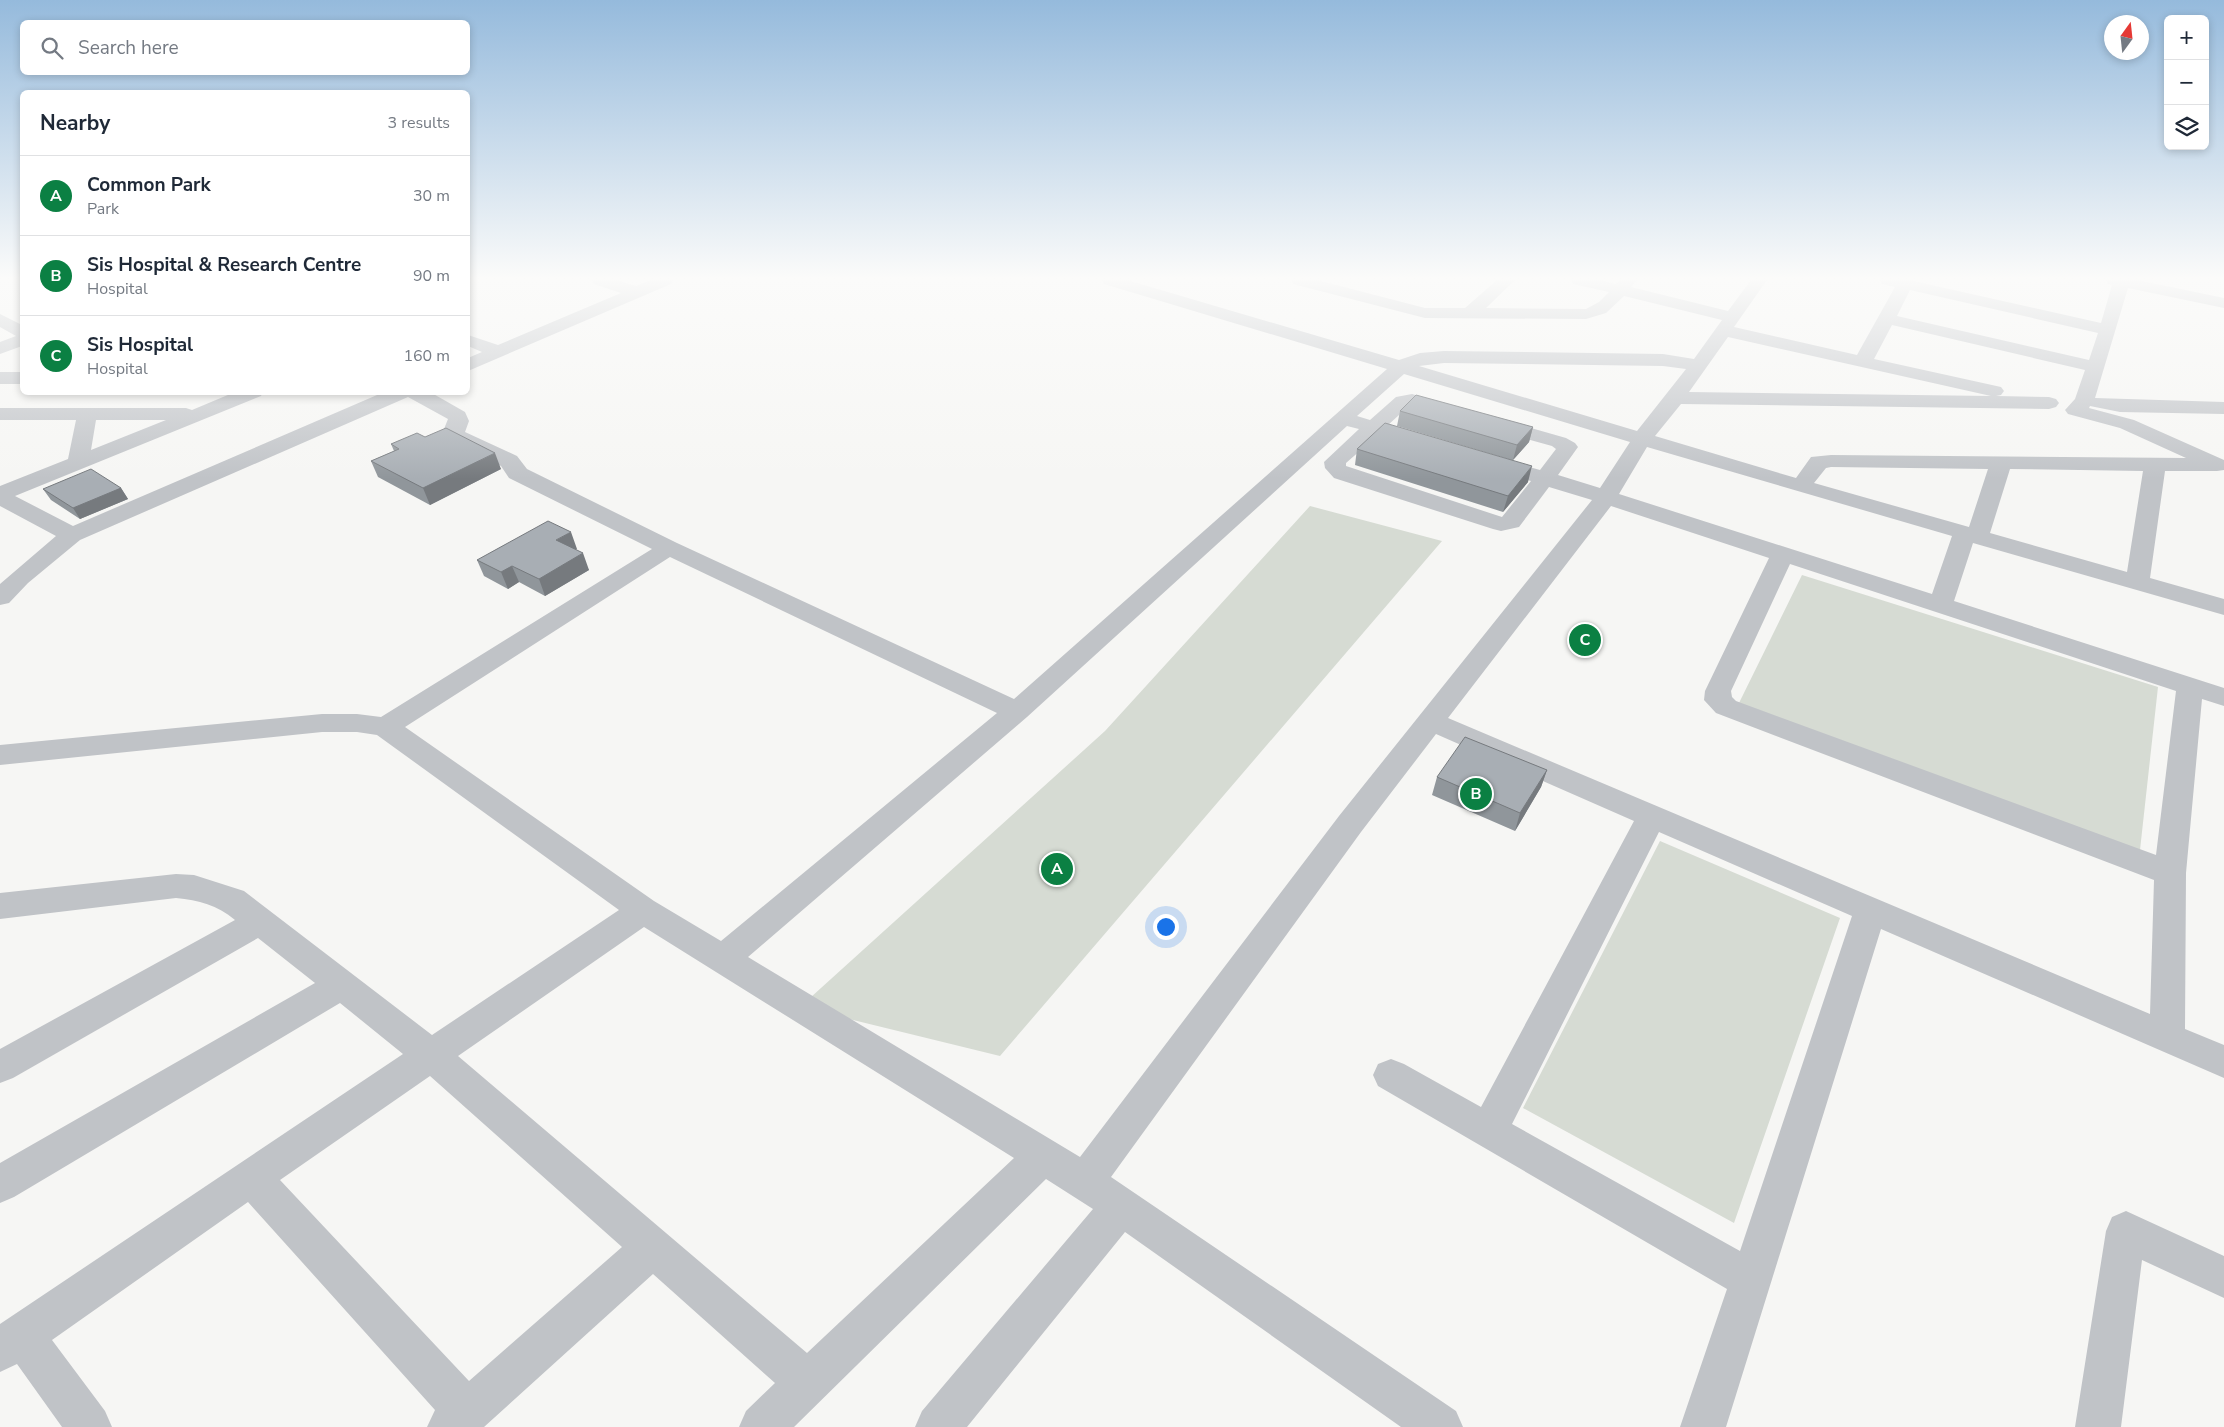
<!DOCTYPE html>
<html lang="en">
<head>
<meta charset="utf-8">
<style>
  :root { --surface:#fff; --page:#f6f6f7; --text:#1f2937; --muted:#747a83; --line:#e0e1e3; --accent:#0b8043 }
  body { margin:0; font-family:"Nunito Sans",sans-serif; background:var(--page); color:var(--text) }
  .controls { position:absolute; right:15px; top:15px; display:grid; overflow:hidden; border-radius:8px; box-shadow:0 2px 8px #0003 }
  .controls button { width:45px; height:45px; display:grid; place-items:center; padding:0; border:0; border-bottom:1px solid var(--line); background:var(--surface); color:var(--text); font:25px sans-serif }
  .compass { position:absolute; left:2104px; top:15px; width:45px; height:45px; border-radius:50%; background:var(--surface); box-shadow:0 2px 8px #0003; rotate:15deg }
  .you { position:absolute; left:1165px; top:926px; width:18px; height:18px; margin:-12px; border:4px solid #fff; border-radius:50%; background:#1a73e8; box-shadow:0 0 0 8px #1a73e833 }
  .badge { display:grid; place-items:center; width:32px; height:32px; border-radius:50%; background:var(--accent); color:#fff; font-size:16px; font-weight:700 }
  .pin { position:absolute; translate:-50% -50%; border:2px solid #fff; box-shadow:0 1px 5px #0006 }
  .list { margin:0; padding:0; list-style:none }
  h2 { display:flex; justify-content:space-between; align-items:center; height:65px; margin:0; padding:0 20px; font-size:21px }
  h2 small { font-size:16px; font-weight:400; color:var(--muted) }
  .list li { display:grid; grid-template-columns:32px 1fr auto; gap:15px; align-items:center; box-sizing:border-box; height:80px; padding:0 20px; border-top:1px solid var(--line) }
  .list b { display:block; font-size:19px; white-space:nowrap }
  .list p { margin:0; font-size:16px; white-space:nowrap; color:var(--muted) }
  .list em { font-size:16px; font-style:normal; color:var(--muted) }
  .icon { flex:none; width:28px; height:28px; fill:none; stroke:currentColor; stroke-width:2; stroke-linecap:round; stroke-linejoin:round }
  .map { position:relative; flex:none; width:2224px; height:1427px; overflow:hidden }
  .search { position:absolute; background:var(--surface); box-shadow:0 2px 8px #0003; left:20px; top:20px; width:450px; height:55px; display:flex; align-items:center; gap:12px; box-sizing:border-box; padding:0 18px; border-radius:8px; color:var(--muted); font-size:19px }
  .panel { position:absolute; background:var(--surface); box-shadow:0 2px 8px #0003; left:20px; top:90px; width:450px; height:305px; border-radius:8px }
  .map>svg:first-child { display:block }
  .green { fill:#d6dbd3 }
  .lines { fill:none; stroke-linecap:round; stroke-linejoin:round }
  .minor { fill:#c0c3c7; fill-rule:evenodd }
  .wall { fill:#90969b }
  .shaded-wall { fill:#767a7e }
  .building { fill:#a8aeb4; stroke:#767a7e }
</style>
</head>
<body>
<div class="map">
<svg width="2224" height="1427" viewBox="0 0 2224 1427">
  <rect width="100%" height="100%" fill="#f6f6f4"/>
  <path class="green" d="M1310,506L1442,541L1000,1056L800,1007L1105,731Z
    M1802,575L2158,687L2140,850L1739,703Z
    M1660,841L1840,918L1734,1223L1523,1108Z"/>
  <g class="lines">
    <path class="minor" d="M592,280H616L636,286L651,280H673L671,284L468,371V358L482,352L468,346V335L498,345L621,293L594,284Z
      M1102,280H1127L1399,360L1420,353L1444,351L1663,354L1694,359L1722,320L1624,296L1606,313L1586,319L1425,318L1293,284L1291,280H1317L1425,308H1465L1497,280H1515L1486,308L1586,309L1599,302L1609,292L1573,284L1571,280H1599L1616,284L1620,280H1637L1631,287L1728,311L1751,280H1767L1734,327L1857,355L1895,287L1882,284L1880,280H1909L2101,323L2112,285L2108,284L2106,280H2137L2224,298V308L2128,288L2095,398L2224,402V414L2120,412L2090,406L2089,408L2134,420L2224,460V470L2217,471H2165L2150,578L2224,599V615L1973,543L1954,601L2224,688V706L2202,699L2186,873L2185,1029L2224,1045V1078L1881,929L1726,1427H1680L1727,1289L1378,1086L1373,1075L1378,1064L1391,1059L1404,1064L1481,1107L1634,821L1436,734L1361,832L1111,1177L1456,1411L1463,1427H1401L1125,1232L967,1427H915L922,1411L1093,1209L1046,1179L794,1427H739L746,1411L775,1383L653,1274L484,1427H427L435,1410L248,1202L52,1340L105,1411L112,1427H62L17,1364L0,1372V1324L403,1054L340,1003L14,1197L0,1203V1163L315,983L258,938L13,1078L0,1083V1049L235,920C217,905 199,900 176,898L0,919V893L176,874L194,875L244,891L432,1035L619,910L377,735L357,732H322L0,765V745L322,714H357L381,717L652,549L509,478L501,466L448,439L444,429L448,419L408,397L80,540L28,583L9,603L0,605V584L56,536L0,506V486L68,459L76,420H0V408H186L192,410L235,392H263L261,396L15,496L73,526L384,392H430L465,412L469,421L465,432L517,456L527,469L677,543L1014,699L1387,369L1104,284ZM1910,290L2098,333L2089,360L1897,316ZM1892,325L2085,370L2075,399L2065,410L2068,414L2120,428L2186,458L1831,455L1811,457L1796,478L1655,436L1681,404L2049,409L2056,407L2059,403L2056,399L2049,397L1996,396L2001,395L2004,391L2001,387L1874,359ZM1728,337L1991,396L1689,392ZM1444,363L1663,366L1686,369L1637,431L1419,366ZM1404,374L1630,442L1600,488L1558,475L1578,447L1575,443L1566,438L1412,394L1396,397L1370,420L1357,416ZM1409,406L1552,446L1556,449L1540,470L1495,457L1487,458L1484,463L1487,468L1531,481L1502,517L1346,466V463L1378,435L1415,445L1422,443L1425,439L1422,435L1388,425ZM96,420H166L91,450ZM1347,426L1359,429L1324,462L1325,468L1334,478L1493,529L1501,531L1519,527L1549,487L1592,500L1339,816L1080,1157L748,957L1027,717ZM1647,447L1952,536L1932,594L1619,494ZM1831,467L1988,469L1969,527L1814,483L1826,468ZM2010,469L2143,471L2127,572L1990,533ZM1611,506L1769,558L1705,691L1704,700L1716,713L2154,880L2150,1014L1448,718ZM670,557L997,713L721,941L654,901L405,727ZM1790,564L2176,691L2156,855L1736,701L1732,697L1731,691ZM1659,832L1852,916L1740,1251L1512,1124ZM644,927L1014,1158L807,1353L458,1056ZM430,1076L622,1247L469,1381L280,1180Z
      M0,314L22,325V346L0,354V342L16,336L0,327Z
      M0,372H22V384H0Z
      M2126,1211L2224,1256V1298L2142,1260L2121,1427H2075L2106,1231L2112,1217Z"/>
  </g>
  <path class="wall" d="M1400,411L1533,427L1529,442L1513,460L1528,482L1503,512L1355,465L1357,449L1508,459L1397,426Z
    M425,437L501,469L430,505L378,477L371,461L394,451L391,444Z
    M121,488L128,499L80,519L51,500L43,489Z
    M577,549L575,550L589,570L545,596L519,582L508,589L484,576L477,560Z
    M1547,770L1541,787L1515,831L1432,795L1437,777Z"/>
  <path class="shaded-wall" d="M1533,427L1529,442L1513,460L1517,445Z
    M495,453L501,469L430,505L423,488Z
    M1532,466L1528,482L1503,512L1508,496Z
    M121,488L128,499L80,519L73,508Z
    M571,532L577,549L562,557L556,540Z
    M583,553L589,570L545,596L539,579Z
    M512,566L519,582L508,589L501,572Z
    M1547,770L1541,787L1515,831L1520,813Z"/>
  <path class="building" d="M1416,395L1533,427L1517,445L1400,411Z
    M1385,423L1532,466L1508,496L1357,449Z
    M446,428L495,453L423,488L371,461L399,449L391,444L417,433L425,437Z
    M91,469L121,488L73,508L43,489Z
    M548,521L571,532L556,540L583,553L539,579L512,566L501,572L477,560Z
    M1465,737L1547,770L1520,813L1437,777Z"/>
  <linearGradient id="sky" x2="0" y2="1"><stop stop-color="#95badc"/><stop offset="0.58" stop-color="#fbfbfa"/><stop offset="1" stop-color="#fbfbfa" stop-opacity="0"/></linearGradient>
  <rect width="2224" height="479" fill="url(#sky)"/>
</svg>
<div class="controls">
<button>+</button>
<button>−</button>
<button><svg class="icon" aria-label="layers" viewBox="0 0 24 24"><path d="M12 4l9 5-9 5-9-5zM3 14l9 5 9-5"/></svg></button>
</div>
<svg class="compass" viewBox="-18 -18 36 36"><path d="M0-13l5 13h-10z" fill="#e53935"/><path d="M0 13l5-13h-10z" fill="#747a83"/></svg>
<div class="you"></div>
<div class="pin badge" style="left:1057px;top:869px">A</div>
<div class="pin badge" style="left:1476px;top:794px">B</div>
<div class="pin badge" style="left:1585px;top:640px">C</div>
<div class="search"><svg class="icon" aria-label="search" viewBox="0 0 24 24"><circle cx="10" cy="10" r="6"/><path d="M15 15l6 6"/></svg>Search here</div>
<section class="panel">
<h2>Nearby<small>3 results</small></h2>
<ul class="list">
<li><span class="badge">A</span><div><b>Common Park</b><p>Park</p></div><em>30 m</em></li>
<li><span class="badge">B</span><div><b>Sis Hospital &amp; Research Centre</b><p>Hospital</p></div><em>90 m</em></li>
<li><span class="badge">C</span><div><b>Sis Hospital</b><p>Hospital</p></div><em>160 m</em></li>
</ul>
</section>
</div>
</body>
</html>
